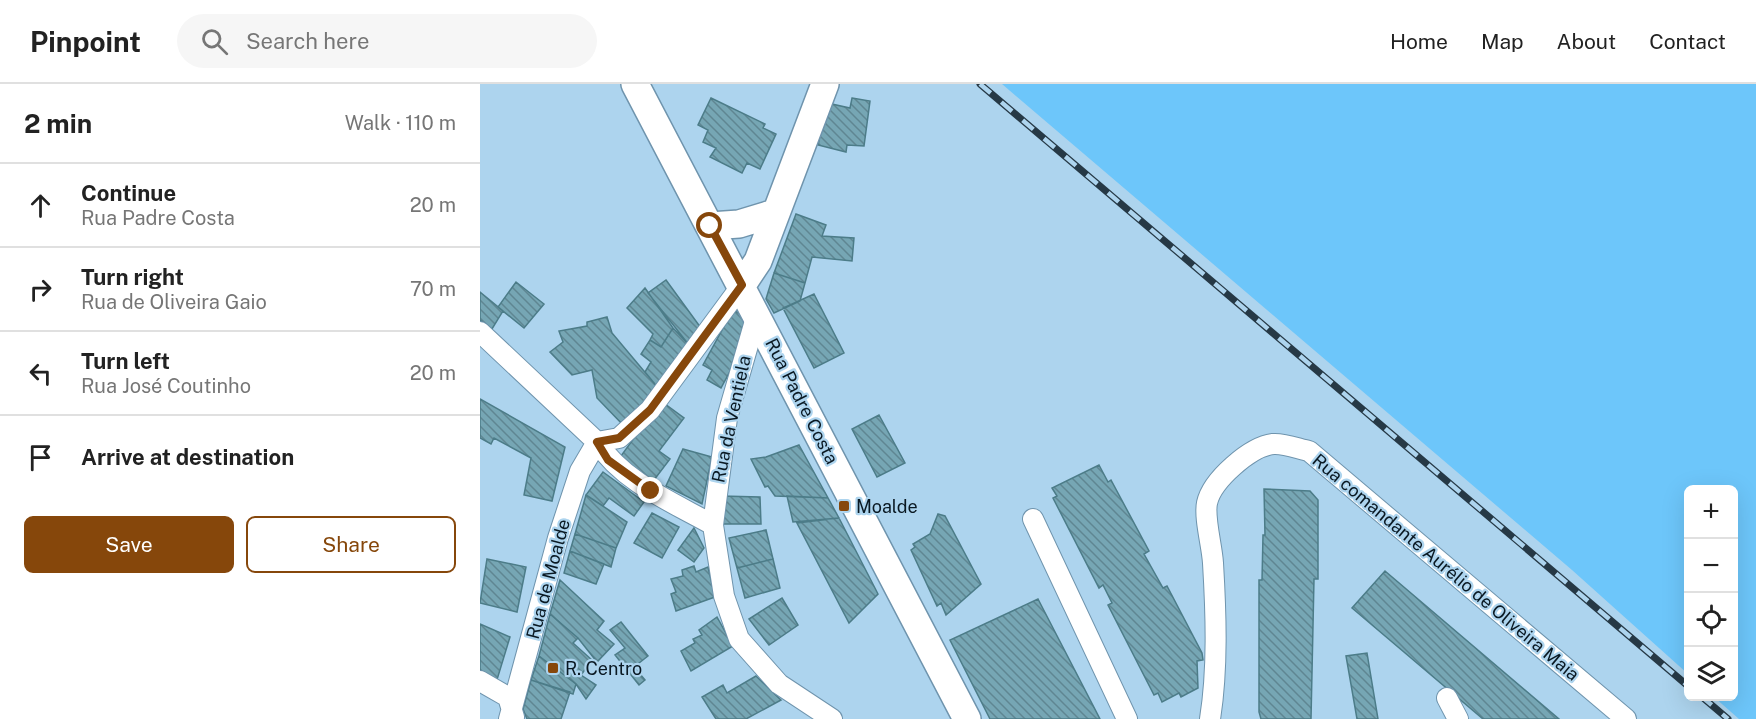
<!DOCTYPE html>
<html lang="en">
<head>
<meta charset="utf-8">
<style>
  :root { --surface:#fff; --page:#f6f6f6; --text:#222; --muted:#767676; --line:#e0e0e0; --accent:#86470b }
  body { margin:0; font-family:"Public Sans",sans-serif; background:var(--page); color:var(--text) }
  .controls { position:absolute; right:18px; bottom:18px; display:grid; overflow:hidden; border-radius:9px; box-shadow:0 6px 24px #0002 }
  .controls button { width:54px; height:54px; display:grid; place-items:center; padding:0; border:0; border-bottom:2px solid var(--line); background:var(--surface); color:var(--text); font:30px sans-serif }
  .stop { position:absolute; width:18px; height:18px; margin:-14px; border:4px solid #86470b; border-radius:50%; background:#fff }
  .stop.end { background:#86470b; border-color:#fff; box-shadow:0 2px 6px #0008 }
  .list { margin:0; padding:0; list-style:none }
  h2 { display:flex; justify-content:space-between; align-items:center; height:78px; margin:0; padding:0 24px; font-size:26px }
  h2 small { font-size:20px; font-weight:400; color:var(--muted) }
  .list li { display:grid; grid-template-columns:39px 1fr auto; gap:18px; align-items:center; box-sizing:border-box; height:84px; padding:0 24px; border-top:2px solid var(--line) }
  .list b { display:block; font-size:22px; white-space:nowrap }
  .list p { margin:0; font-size:20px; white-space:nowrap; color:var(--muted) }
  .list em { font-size:20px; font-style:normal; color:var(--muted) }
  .actions { display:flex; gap:12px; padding:18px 24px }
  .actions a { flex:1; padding:14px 0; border:2px solid var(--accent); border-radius:9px; text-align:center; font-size:21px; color:var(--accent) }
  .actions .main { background:var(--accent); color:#fff }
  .icon { flex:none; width:33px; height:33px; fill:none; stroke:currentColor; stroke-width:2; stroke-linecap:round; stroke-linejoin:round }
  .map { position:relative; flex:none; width:1276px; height:635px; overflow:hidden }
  header { display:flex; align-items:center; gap:36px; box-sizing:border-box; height:84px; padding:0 30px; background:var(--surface); border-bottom:2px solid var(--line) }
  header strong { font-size:28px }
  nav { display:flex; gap:33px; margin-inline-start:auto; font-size:21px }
  .search { width:420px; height:54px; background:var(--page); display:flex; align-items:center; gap:15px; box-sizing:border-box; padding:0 21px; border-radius:33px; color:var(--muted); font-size:22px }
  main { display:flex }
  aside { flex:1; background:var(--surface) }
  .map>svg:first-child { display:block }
  .grass { fill:#6dc6fa }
  .building { fill:url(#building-back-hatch); stroke:#4c7c88; stroke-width:1.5 }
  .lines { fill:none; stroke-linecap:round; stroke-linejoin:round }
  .street-casing { stroke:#6f94ad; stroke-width:22 }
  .secondary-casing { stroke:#6f94ad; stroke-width:30 }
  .street { stroke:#fff; stroke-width:20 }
  .secondary { stroke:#fff; stroke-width:27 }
  .rail-casing { stroke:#263946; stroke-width:7 }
  .rail { stroke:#add4ee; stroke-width:4.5; stroke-dasharray:14; stroke-linecap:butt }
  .route { stroke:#86470b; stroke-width:8 }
  .poi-dot { fill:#86470b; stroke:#add4ee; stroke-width:2 }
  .labels { text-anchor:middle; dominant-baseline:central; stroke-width:4.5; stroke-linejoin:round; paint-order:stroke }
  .street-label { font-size:18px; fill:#0a1923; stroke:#add4ee }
  .poi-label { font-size:18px; fill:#0a1923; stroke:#add4ee; text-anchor:start }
</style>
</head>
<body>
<header>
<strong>Pinpoint</strong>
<div class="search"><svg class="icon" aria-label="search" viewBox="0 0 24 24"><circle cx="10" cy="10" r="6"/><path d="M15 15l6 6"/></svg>Search here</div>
<nav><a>Home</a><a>Map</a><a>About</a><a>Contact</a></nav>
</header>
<main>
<aside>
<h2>2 min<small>Walk · 110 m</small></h2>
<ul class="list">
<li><svg class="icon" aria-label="ahead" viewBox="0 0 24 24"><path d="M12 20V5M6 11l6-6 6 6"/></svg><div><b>Continue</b><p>Rua Padre Costa</p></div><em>20 m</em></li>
<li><svg class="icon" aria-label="right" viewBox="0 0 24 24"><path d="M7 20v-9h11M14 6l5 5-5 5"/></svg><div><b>Turn right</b><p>Rua de Oliveira Gaio</p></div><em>70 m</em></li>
<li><svg class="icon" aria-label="left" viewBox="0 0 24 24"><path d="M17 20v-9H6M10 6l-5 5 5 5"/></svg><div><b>Turn left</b><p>Rua José Coutinho</p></div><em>20 m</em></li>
<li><svg class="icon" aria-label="arrive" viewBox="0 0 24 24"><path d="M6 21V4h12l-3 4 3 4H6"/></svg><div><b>Arrive at destination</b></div></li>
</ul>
<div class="actions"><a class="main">Save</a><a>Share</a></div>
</aside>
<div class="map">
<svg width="1276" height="635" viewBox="0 0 1276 635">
  <defs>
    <pattern id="building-back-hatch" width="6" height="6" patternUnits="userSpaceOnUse" patternTransform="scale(1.5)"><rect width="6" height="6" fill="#76a6b4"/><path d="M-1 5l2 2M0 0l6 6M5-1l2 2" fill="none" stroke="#5f8692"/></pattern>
  </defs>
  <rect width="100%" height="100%" fill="#add4ee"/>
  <path class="grass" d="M522,0H1276V635H1259L1234,613L1254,612V406H1208V590L1092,486Z"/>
  <path class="building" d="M231,14L285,40L283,44L296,50L280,85L267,79L262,89L230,73L236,64L223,58L228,46L218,41Z
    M372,14L390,17L384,62L367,61L366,68L338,61L347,19L370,24Z
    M316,130L346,141L342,152L374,154L372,177L332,173L325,199L294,189Z
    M294,189L325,199L320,217L294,229L286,215Z
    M186,196L221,244L209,261L168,209Z
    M36,198L64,220L44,244L18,223Z
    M165,204L193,244L181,263L170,256L173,250L147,224Z
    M0,208L23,227L12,245L0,236Z
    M334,210L364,269L334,284L303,224Z
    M253,226L276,239L241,304L227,296L232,286L223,281Z
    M127,233L132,249L179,305L143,341L117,314L112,286L92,291L70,268L83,258L79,247L107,242V238Z
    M193,244L209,261L179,305L165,288L171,278L161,270L170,256L181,263Z
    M0,315L85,363L72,417L44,411L51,374L14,354L11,360L0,354Z
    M181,317L204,334L179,367L190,375L171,400L138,376Z
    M399,331L425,379L397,393L372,345Z
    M319,361L348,414L295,412L288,402L285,403L271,375L286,373Z
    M203,365L232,373L222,420L186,402Z
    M619,381L628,398L631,396L669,467L664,470L683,504L687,502L722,569L723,576L717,577L718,604L701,613L699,609L682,618L678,609L674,611L628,521L632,519L623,501L619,504L573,414L577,412L572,404Z
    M123,388L164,418L154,432L129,414L123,422L106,411Z
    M784,405L830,407L838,416V495H834L831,635H781L779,628V496H782L783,451H785Z
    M106,411L147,438L136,464L95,450Z
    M241,412L280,413L281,440H242Z
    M307,412L348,414L359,434L313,438Z
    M172,429L199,443L182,474L154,459Z
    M458,430L465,432L501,500L466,531L461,519L457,522L431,466L435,463L433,460L450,450Z
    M359,434L398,510L369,539L317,439Z
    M214,444L224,464L214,478L198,466Z
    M286,446L293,475L257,484L249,454Z
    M95,450L136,464L131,483L90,467Z
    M90,467L124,480L116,500L84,489Z
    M7,475L46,483L37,528L0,519Z
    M293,475L300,504L265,514L257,484Z
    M214,482L216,488L228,483L235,513L196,527L191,510L196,508L191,495L203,492L202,486Z
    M905,487L1079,635H1003L872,524Z
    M80,496L124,537L117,546L134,560L117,578L98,554L70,530Z
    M302,514L318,541L289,561L269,535Z
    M558,515L620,635H510L470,556Z
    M70,530L98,554L93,559L112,576L101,591L116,601L106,615L96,600L59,572Z
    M237,533L253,562L211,587L201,567L215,559L213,555L222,551L219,546Z
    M141,538L168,572L154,583L165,596L159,601L135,571L145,564L130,546Z
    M0,540L30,553L16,599L0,590Z
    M887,569L898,635H877L866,572Z
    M59,572L96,600L93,610L51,596Z
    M276,592L301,616L266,635H236L222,613L243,601L247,609Z
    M51,596L90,608L81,635H47L43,625Z"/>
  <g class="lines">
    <defs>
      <path id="street" d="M0,248L117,358C143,398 192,418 233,441L244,512L259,555L299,600L352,635
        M117,358L139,354L170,326L262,201
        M553,435L647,635
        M233,441L247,334L277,230
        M0,597L28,613L34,633
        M967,614L978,635
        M29,635L78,454L100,387L117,358
        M730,635C738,585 736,529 733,479C732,462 724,434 727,419C732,396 770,363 793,360C804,359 819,365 829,367L1146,635"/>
      <path id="secondary" d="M155,0L487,635
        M230,142L259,140L295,129
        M262,201L278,177L345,0"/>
    </defs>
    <use href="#street" class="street-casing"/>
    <use href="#secondary" class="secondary-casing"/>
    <use href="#street" class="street"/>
    <use href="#secondary" class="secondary"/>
    <defs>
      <path id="rail" d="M500,0L1208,602
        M1221,612L1248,635"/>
    </defs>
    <use href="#rail" class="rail-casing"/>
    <use href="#rail" class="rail"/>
  </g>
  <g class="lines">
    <path class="route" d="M171,407L128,376L117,358L139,354L170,326L262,201L230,142"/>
  </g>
  <g class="poi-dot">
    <rect x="358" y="416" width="12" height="12" rx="3"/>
    <rect x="67" y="578" width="12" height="12" rx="3"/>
  </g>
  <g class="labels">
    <g class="street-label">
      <text transform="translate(322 317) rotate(63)">Rua Padre Costa</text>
      <text transform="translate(251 335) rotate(-78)">Rua da Ventiela</text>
      <text transform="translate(966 483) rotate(40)">Rua comandante Aurélio de Oliveira Maia</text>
      <text transform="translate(68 495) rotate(-75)">Rua de Moalde</text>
    </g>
    <g class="poi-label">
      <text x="376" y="422">Moalde</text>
      <text x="85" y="584">R. Centro</text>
    </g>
  </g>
</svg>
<div class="controls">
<button>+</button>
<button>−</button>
<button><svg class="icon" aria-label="locate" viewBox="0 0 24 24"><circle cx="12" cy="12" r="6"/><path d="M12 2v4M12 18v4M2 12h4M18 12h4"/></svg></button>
<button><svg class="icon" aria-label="layers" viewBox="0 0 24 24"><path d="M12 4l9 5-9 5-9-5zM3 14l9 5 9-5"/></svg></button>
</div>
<div class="stop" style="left:230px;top:142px"></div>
<div class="stop end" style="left:171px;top:407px"></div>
</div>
</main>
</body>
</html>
